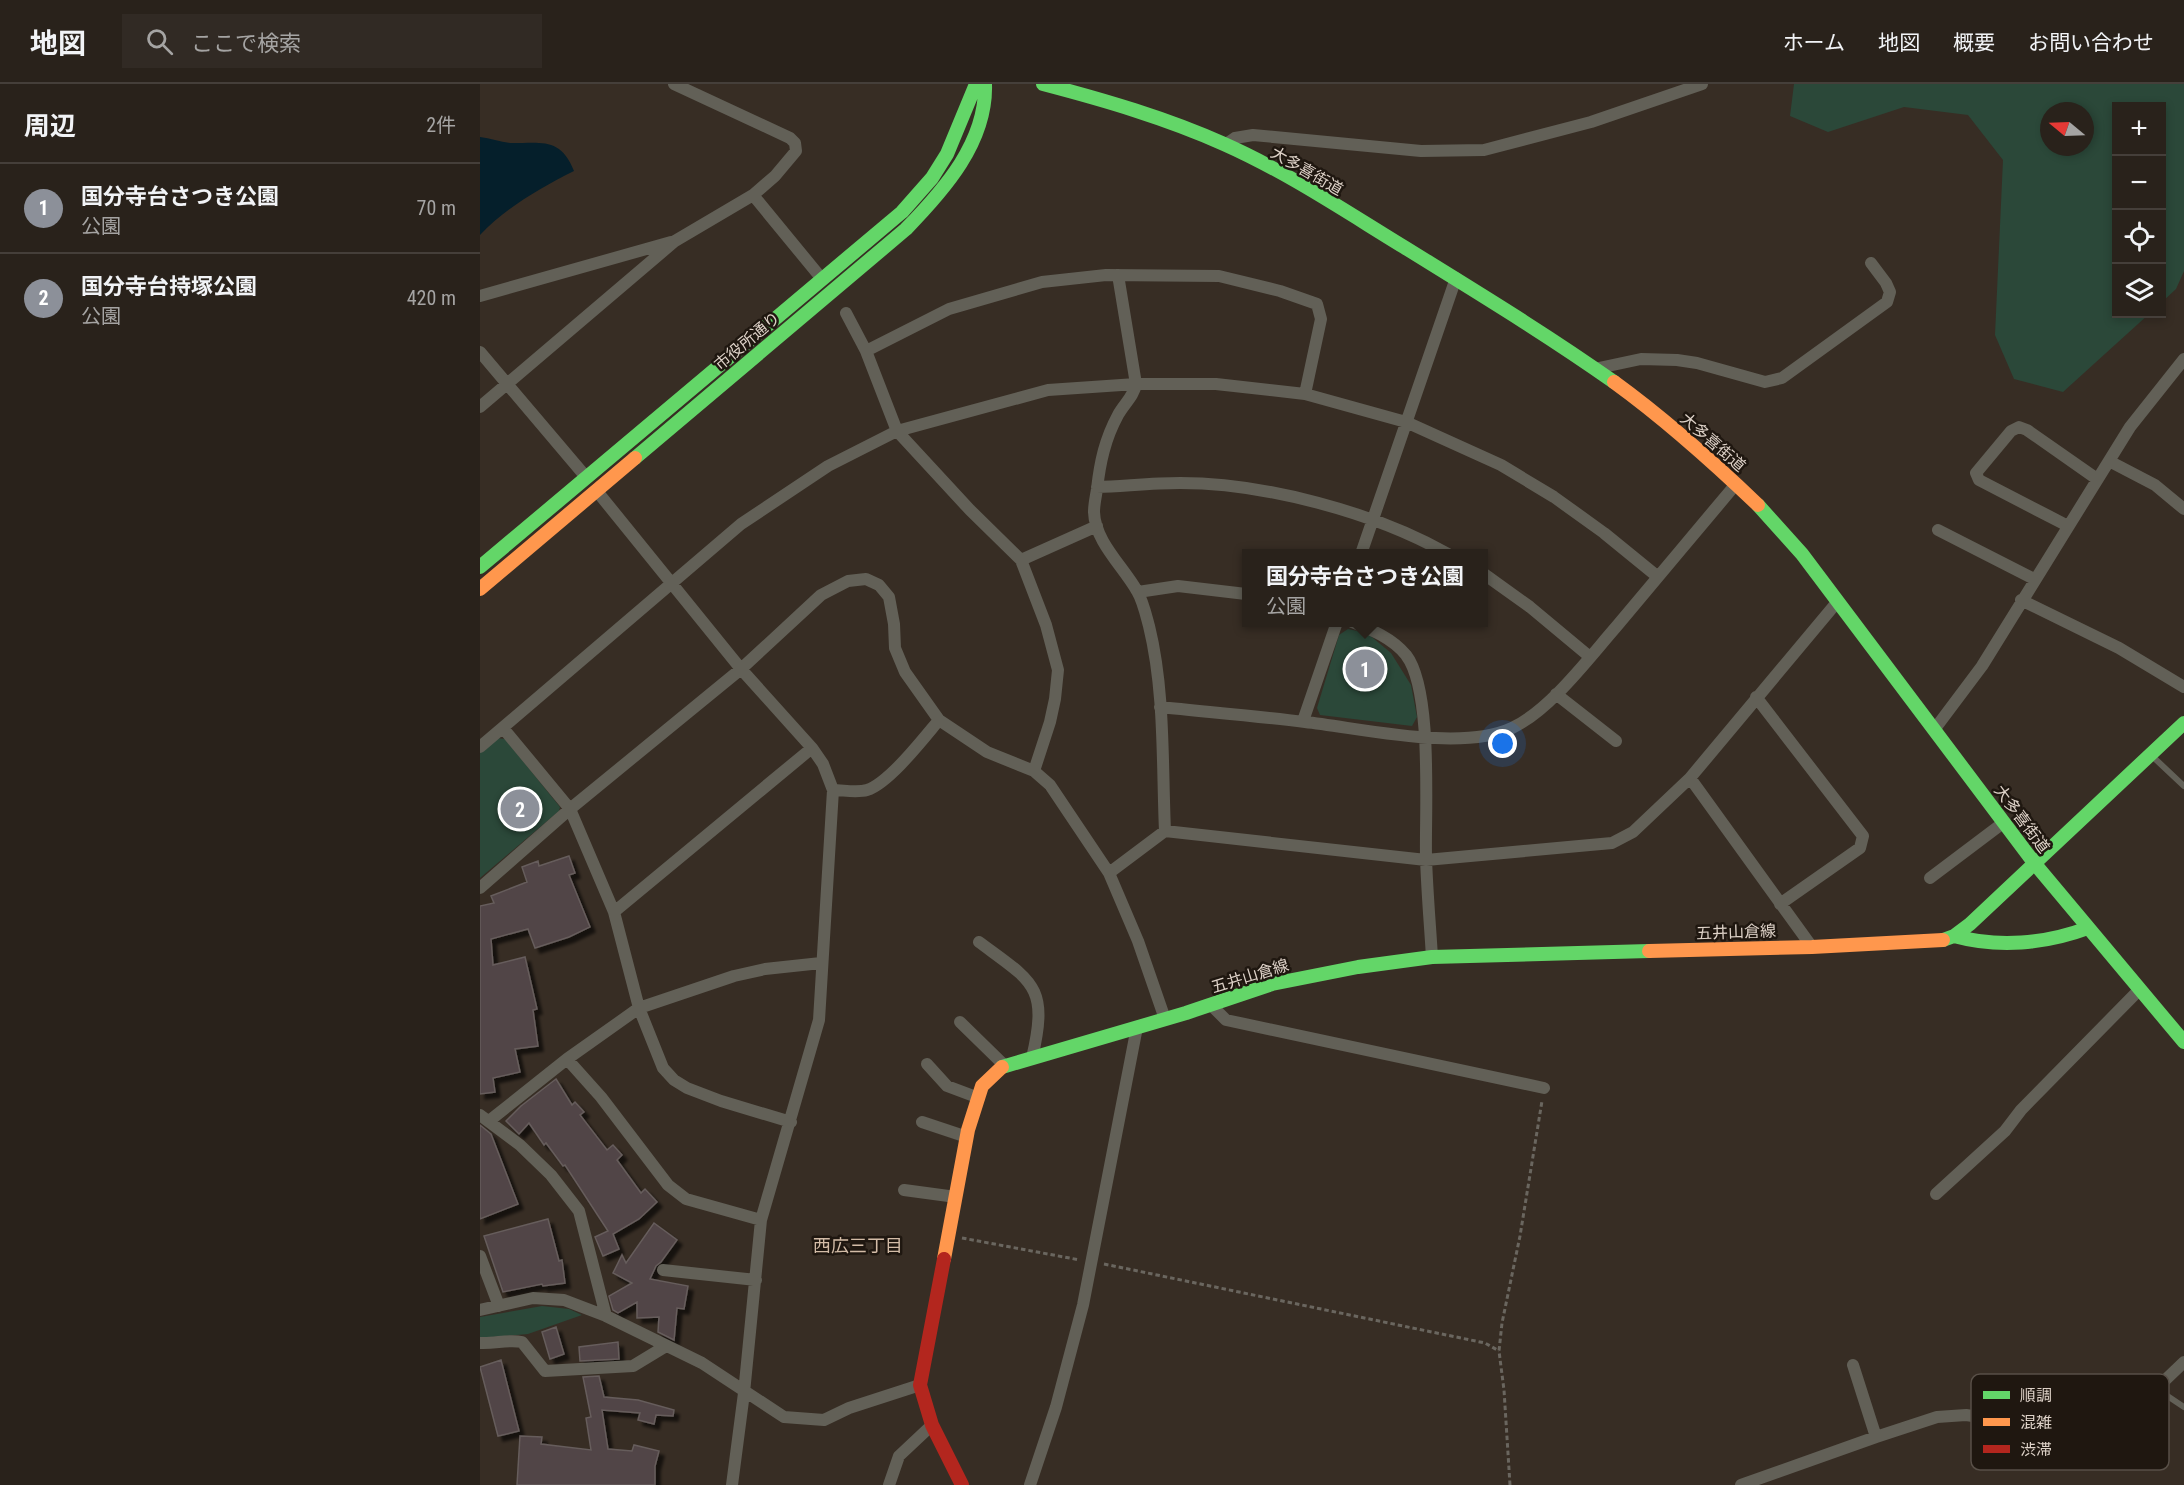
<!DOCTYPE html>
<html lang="ja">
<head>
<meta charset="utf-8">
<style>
  :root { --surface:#29221b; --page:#312a24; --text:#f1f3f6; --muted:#a5a4a3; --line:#453f3a; --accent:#8c9099 }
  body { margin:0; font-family:"Roboto Condensed","Noto Sans JP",sans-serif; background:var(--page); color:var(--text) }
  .controls { position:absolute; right:18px; top:18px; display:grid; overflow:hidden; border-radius:0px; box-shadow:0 3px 9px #0003 }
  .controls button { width:54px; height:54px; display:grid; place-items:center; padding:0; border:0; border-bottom:2px solid var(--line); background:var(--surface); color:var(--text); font:30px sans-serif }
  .compass { position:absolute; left:1560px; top:18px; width:54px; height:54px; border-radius:50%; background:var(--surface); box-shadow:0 3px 9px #0003; rotate:289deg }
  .you { position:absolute; left:1023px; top:660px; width:21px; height:21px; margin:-15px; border:4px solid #fff; border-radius:50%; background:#1a73e8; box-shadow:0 0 0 9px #1a73e833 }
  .badge { display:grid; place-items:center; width:39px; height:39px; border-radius:50%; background:var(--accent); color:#fff; font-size:20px; font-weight:700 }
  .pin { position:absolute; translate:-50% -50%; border:3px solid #fff; box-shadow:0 2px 6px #0006 }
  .popup { position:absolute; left:762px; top:465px; width:246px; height:78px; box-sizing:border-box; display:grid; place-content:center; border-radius:0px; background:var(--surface); filter:drop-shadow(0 2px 4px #0005); font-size:20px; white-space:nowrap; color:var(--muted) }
  .popup b { font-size:22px; color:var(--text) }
  .popup::after { content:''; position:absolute; left:50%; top:100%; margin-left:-12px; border:12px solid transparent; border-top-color:var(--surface) }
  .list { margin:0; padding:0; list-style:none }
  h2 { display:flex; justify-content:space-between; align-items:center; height:78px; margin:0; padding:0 24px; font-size:26px }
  h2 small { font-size:20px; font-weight:400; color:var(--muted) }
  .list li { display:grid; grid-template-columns:39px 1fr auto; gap:18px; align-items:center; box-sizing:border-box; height:90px; padding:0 24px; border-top:2px solid var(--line) }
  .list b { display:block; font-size:22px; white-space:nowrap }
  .list p { margin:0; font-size:20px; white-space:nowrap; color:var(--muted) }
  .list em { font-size:20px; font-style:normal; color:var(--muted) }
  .icon { flex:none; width:33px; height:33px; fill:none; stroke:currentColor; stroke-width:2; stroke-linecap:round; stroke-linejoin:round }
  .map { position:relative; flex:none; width:1704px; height:1401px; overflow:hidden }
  header { display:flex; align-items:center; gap:36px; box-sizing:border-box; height:84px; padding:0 30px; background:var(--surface); border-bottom:2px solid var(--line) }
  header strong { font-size:28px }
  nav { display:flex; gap:33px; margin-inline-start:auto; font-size:21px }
  .search { width:420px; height:54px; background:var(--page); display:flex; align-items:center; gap:15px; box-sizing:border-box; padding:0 21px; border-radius:0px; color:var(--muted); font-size:22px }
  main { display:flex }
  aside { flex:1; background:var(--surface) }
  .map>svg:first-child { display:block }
  .green { fill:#2b4839; fill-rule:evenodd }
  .water { fill:#051f2b }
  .building { fill:#514446; stroke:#665d5c; stroke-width:1.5; filter:url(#shadow) }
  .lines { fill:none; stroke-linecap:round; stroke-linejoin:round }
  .path { stroke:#6a665f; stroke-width:3; stroke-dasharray:4.5 3; stroke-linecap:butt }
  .lane { stroke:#626057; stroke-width:6 }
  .street { stroke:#626057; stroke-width:12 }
  .fast { stroke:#63d668; stroke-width:14 }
  .slow { stroke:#ff974d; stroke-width:14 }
  .jam { stroke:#b3261e; stroke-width:14 }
  .labels { text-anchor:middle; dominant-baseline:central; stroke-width:5; stroke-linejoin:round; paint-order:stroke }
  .street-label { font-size:16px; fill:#ded2c8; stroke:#1f1710 }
  .neighbourhood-label { font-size:18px; fill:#d3bca7; stroke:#1f1710 }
  .key { fill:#1f1710; stroke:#584f47; stroke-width:1.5 }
  .key-label { font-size:16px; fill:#ded2c8 }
</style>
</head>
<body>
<header>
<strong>地図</strong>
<div class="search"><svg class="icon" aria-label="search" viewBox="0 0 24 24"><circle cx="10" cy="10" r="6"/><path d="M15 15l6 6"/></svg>ここで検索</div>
<nav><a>ホーム</a><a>地図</a><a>概要</a><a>お問い合わせ</a></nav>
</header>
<main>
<aside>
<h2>周辺<small>2件</small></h2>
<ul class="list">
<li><span class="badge">1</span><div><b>国分寺台さつき公園</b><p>公園</p></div><em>70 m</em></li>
<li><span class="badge">2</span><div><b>国分寺台持塚公園</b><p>公園</p></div><em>420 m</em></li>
</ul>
</aside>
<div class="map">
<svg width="1704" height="1401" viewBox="0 0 1704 1401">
  <defs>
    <filter id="shadow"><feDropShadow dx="5" dy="5" stdDeviation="1.5" flood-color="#0009"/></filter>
  </defs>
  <rect width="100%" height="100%" fill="#372d24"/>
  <path class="green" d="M1314,0H1704V187L1696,205L1682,218V22H1636V230H1669L1583,308L1534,295L1515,251L1523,76L1488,31L1424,23L1348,48L1310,32ZM1569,27H1605V63H1569Z
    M868,545L887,549L911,569L931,601L937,633L932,642L840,631L837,624L859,551Z
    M16,654L25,655L80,723L79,727L0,794V668Z
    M62,1222L89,1225L102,1231L48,1250L0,1254V1233Z"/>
  <path class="water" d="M0,53C11,54 22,59 33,59C63,59 81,54 94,87C60,104 27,123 0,151Z"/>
  <path class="building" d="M89,772L95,789L89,791L110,843L89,853L55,864L48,845L11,855L13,881L45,873L57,925L53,926L58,962L35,965L40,988L13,994L15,1008L0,1010V822L14,819L11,812L47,798L42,783L58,777L59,782Z
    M76,995L92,1021L95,1018L104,1028L100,1031L127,1066L133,1061L142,1071L137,1076L161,1109L165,1105L177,1118L159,1135L133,1150L139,1165L123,1172L115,1153L128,1147L85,1081L83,1082L66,1059L64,1061L49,1039L39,1050L26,1037L41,1022Z
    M0,1041L11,1050L38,1120L0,1135Z
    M68,1135L79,1177L82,1176L85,1199L63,1202L62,1200L23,1208L4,1152Z
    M174,1139L197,1156L181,1178L176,1182L170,1195L208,1202L204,1225L197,1224L194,1256L178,1248L179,1233L157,1234V1218L138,1229L133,1226L129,1212L152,1199L133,1189L142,1171L146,1179Z
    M76,1243L84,1270L70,1275L62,1248Z
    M138,1258L139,1275L100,1277L99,1263Z
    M21,1276L39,1347L18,1352L0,1283Z
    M119,1292L124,1313L158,1316L194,1326L193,1332L176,1331L174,1340L158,1336L160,1329L122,1326L128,1365L152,1367L154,1361L179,1367L175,1382V1401H37L40,1352L62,1353L61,1360L111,1366L106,1334L111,1333L103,1293Z"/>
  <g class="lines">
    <path class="path" d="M482,1154L600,1176
      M624,1180L1005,1259L1019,1267
      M1030,1401L1024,1306L1019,1267L1022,1239L1040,1152L1062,1017"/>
    <path class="lane" d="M1672,672L1704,702
      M1677,1305L1704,1323"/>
    <path class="street" d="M745,61L755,54L773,51L941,67L1004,66L1111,38L1222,0
      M273,111L342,195
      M638,191L656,300C654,312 644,320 638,331C625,355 620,378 617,405C616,412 614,420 614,428C615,458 643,482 657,507C663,517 666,531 669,542C685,607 682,679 685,747
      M0,212L191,158
      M366,229L386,267L417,347L490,426L541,476L566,541L578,586L575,615L570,638L554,687
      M386,267L469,225L562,198L626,191L739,192L800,207L837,220L841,235L825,310
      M0,268L106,393
      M1114,285L1161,275L1197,276L1217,279L1285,298L1302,294L1407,218L1410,208L1406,199L1391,179
      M0,323L195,157L273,111L295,92L316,67L315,59L310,54L194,0
      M1629,377L1675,401L1704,425
      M617,403C645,402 672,399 700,399C784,399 894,428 968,470
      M116,406L261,585L332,664L343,680L353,706L339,936L281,1136L264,1309L252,1401
      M1588,442L1499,396L1496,389L1531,347L1539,343L1547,346L1617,395
      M1458,446L1554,495
      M881,470L976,194
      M541,476L617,442
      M1004,490L1050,523L1110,573
      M658,508L698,502L766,510
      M1541,516L1639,564L1704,603
      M872,538C892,546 912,554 926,571C953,606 945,727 946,773C947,807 950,840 952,873
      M1076,610L1136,657
      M1276,613L1383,752L1380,764L1300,820
      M680,623C728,628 777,632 825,638C881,644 981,668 1032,644C1070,626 1108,575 1136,543C1176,495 1216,448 1256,400
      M823,637L857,538
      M23,644L90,725L134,828L159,924L183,984L194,996L207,1004L241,1017L311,1038
      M1454,646L1502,582L1650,343L1704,275
      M0,663L261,440L348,382L417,347L568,306L656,300H736L825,310L926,338L1021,381L1074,413L1124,449L1178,493
      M1210,694L1332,863
      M353,706C363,706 377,709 387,706C409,699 443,655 459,636
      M629,789L685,747L946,776L1132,759L1153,748L1210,694L1358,517
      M1450,794L1523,739
      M0,804L90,725L261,585L341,511L368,497L386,495L399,501L409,513L414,540L415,564L425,588L459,636L507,668L554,687L570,701L629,789L658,857L685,935
      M134,828L332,664
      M499,858C553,898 569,902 552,974
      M731,921L746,936L1064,1004
      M480,938L524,981
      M87,975L121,1013L188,1101L206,1115L281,1136
      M447,980L467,1002L499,1014
      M0,1031L40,1061L71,1091L99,1127L126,1232
      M9,1037L87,975L159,924L254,892L285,885L341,879
      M442,1038L487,1053
      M424,1106L476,1113
      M1456,1110L1525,1047L1541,1026L1660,905
      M0,1172L19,1222
      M183,1186L276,1196
      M0,1226L53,1214L84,1216L126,1232L222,1279L304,1333L344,1336L369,1324L440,1301
      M0,1259C15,1260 28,1255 42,1258L65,1287L153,1282L186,1262
      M1373,1281L1396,1353
      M409,1401L419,1372L452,1341
      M550,1401L576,1323L603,1221L657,943
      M1261,1401L1396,1353L1457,1333L1486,1331L1589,1346C1605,1350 1616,1351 1632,1347L1704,1278"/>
    <path class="fast" d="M563,0C624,16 686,34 744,60C807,88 865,127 924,163C995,207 1066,250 1134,298
      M155,374L426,145C464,106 507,58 505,0
      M1278,421L1322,470L1555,780L1704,958
      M0,483L422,128L452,94L467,70L496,0
      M1474,852C1518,864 1565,860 1608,844
      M1463,856L1474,852L1490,840L1704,639
      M522,983L706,929L792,900L878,883L952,873L1169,867"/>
    <path class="slow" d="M1134,298C1185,335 1232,377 1278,421
      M0,505L155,374
      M1169,867L1332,863L1463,856
      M464,1175L488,1046L502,1002L522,983"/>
    <path class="jam" d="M464,1175L440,1301L452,1341L482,1401"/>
  </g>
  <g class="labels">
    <g class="street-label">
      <text transform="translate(827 87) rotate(30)">大多喜街道</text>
      <text transform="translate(267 257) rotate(-40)">市役所通り</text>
      <text transform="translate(1233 358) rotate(41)">大多喜街道</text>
      <text transform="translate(1542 735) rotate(53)">大多喜街道</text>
      <text transform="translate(1256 848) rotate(-2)">五井山倉線</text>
      <text transform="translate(770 892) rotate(-17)">五井山倉線</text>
    </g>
    <g class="neighbourhood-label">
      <text x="378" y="1161">西広三丁目</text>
    </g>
  </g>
  <rect x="1491" y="1290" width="198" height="96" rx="9" class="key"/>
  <rect x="1503" y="1307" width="27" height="8" fill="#63d668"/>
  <rect x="1503" y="1334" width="27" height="8" fill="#ff974d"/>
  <rect x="1503" y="1361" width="27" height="8" fill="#b3261e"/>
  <g class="key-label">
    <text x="1540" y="1317">順調</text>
    <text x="1540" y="1344">混雑</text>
    <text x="1540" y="1371">渋滞</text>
  </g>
</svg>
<div class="controls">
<button>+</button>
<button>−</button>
<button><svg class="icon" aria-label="locate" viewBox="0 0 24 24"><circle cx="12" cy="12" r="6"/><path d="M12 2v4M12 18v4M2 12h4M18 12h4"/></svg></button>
<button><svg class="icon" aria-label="layers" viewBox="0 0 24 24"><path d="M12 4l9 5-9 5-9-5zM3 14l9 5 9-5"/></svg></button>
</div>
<svg class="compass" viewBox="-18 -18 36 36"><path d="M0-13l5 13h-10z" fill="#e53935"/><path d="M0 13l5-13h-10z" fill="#a5a4a3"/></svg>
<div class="you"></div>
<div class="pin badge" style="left:885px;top:585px">1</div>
<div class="popup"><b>国分寺台さつき公園</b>公園</div>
<div class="pin badge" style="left:40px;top:725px">2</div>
</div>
</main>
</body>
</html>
